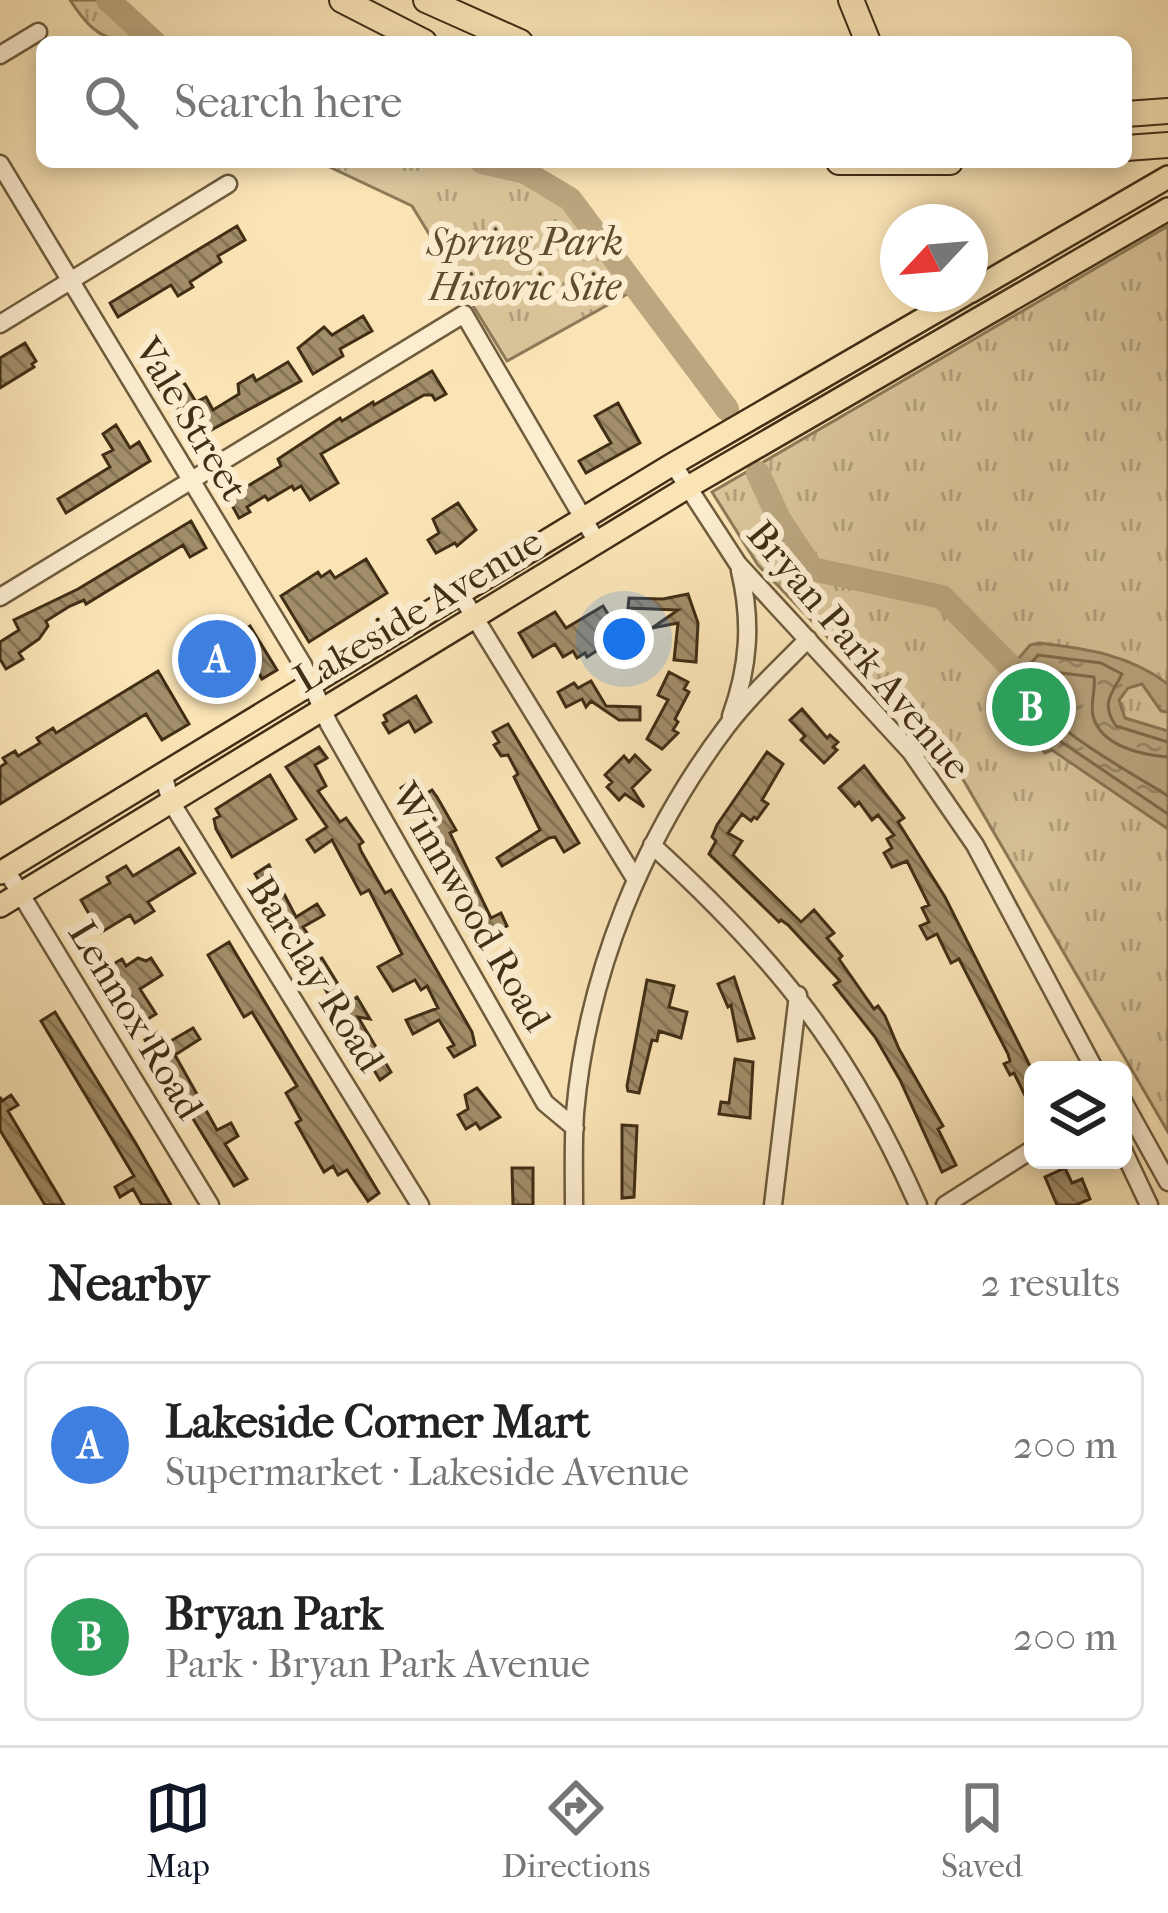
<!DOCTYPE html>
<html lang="en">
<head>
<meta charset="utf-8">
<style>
  :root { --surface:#fff; --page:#f6f6f6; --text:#222; --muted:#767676; --line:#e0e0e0; --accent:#111827 }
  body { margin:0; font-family:"IM FELL French Canon",serif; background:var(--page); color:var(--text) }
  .controls { position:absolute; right:36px; bottom:36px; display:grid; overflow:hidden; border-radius:18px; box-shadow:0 6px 18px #0003 }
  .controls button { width:108px; height:108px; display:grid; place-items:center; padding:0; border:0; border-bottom:3px solid var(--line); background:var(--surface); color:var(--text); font:60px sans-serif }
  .compass { position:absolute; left:880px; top:204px; width:108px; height:108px; border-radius:50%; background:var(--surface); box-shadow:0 6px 18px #0003; rotate:244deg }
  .you { position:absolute; left:624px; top:639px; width:42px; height:42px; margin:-30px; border:9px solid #fff; border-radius:50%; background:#1a73e8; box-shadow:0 0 0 18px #1a73e833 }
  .badge { display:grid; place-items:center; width:78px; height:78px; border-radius:50%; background:var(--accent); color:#fff; font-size:39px; font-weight:700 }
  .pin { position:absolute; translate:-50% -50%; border:6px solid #fff; box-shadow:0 3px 12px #0006 }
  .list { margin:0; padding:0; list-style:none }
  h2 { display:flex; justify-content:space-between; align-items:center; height:156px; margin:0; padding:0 48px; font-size:51px }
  h2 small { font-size:39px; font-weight:400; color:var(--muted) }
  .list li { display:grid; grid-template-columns:78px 1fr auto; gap:36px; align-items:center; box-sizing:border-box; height:168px; margin:0 24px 24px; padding:0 24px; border:3px solid var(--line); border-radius:18px }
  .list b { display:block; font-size:45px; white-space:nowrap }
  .list p { margin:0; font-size:39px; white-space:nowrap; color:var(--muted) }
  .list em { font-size:39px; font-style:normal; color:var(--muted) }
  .icon { flex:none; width:66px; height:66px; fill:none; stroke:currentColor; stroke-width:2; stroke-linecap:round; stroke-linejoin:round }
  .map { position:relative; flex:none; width:1168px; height:1205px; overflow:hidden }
  .search { position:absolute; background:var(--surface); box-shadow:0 6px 18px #0003; left:36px; right:36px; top:36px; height:132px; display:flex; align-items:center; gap:30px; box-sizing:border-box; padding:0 42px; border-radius:18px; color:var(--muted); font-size:45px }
  .sheet { height:540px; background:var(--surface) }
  nav { display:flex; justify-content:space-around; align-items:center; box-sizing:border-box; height:168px; border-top:3px solid var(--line); background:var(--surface); font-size:33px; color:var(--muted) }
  nav a { display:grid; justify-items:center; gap:6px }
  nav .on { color:var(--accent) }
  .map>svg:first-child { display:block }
  .grass { fill:url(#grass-tufts); stroke:#8d7a58; stroke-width:3 }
  .water { fill:url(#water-ripples); stroke:#8a7655; stroke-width:3 }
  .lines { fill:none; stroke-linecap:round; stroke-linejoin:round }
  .shore { stroke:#7e6a4a; stroke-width:3 }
  .river { stroke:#bba67f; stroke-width:24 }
  .building { fill:url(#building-back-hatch); stroke:#402e15; stroke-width:3 }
  .minor-casing { stroke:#6e5c3d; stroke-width:21 }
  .major-casing { stroke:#402e15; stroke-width:26 }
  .highway-casing { stroke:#402e15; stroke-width:28 }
  .minor { stroke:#fcedd0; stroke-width:16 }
  .major { stroke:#fae4b6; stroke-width:21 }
  .highway { stroke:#fae4b6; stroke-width:24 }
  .labels { text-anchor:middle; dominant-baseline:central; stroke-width:12; stroke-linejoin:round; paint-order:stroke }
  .park-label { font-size:39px; font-style:italic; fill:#5f4c30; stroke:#fcedd0 }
  .street-label { font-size:39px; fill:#402e15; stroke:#fcedd0 }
</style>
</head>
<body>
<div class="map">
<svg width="1168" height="1205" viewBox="0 0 1168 1205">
  <defs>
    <pattern id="grass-tufts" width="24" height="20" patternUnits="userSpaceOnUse" patternTransform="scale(3)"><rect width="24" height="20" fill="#dac59b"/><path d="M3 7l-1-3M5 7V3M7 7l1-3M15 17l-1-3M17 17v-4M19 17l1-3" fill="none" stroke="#b2a07d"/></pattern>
    <pattern id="water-ripples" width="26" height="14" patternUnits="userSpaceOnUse" patternTransform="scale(3)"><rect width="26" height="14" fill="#bba67f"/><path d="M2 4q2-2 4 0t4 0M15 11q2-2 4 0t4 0" fill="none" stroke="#998867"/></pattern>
    <pattern id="building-back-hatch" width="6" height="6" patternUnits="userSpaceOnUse" patternTransform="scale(3)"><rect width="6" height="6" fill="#a18d69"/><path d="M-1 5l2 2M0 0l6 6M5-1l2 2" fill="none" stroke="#857455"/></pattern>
  </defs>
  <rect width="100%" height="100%" fill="#fae4b6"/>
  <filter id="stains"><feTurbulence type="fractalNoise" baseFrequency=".00167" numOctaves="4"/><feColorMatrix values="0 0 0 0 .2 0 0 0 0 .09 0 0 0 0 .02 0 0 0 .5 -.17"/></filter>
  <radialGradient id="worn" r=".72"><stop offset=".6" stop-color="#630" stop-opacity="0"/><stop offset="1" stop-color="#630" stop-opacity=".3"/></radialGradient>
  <path class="grass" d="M70,0H99L157,42C110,42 97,41 70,0Z
    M319,162C361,162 500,152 531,170C561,188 603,262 629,293L507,361L412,206Z
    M1168,226V1132L961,776L758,565L712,492Z"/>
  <path class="water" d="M1039,643C1087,649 1128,654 1168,684V712L1161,711L1142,684L1128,688L1119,700L1125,718L1168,731V829L1052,750L1045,753L1010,709L998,683L1030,645Z"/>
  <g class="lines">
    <path class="shore" d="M1168,742L1116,726C1100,703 1112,694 1122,674L1101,663L1038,655L1013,685C1020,707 1036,735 1060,741L1168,814
      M1168,757C1141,755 1101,746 1093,716C1090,702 1096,689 1094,677L1045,671L1031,686C1038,725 1133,773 1168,796"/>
    <path class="river" d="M108,0L154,42
      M482,162L525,172L570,199L727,409
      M758,473L779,519L812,569L942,597L1011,667"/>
  </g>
  <path class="building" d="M237,226L245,240L218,256L221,262L190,282L193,287L178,296L171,285L118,317L110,303Z
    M363,316L372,331L340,349L343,356L313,374L298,348L324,327L332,335Z
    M25,343L36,361L32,364L34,367L0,388V358Z
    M288,362L301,381L193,440L169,394L185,384L196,402L206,397L213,410L239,394L238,384L253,375L256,381Z
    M432,371L446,394L435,400L432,395H424L321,454L338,483L310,500L301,486L294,490L292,486L268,500L265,496L247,507L250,512L239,518L228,498L281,466L278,459L340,418L342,421L373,402L374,405Z
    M618,403L640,443L586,473L579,461L611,443L595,416Z
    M116,425L130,448L139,442L150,461L66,513L58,499L110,467L103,455L113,450L103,434Z
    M458,503L476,530L457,546L455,543L436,553L428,540L439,533L433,519Z
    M191,521L206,548L190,557L183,545L86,604L84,600L70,606L46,621L48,626L39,639L19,653L23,659L6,669L0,659V642L19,630L14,620L78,589Z
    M366,559L387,593L309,642L281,596L318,572L321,577L330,571L335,578Z
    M688,594L698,623L696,662L674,660L678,623L652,628L678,610L628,608L629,598L663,599Z
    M603,606L621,635L587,657L585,653L577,658L573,651L563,657L555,644L533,657L519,633L555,612L566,628Z
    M250,626L277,670L262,679L253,664L218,686L190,639L205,631L210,641L220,635L224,641Z
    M158,671L189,724L162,740L146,714L0,804V767L6,763L3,758L15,751L18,756L40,743L37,738L53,728L56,733Z
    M669,672L688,682L684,689L689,692L675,719L678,722L673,730L678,733L662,749L647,739L668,700L658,695Z
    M591,681L606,706L640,707V720H619L591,701L586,707L582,699L566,707L558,692L574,683L578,688Z
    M416,696L431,722L415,732L409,721L389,733L383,723L387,721L384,715Z
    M802,709L827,738L830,735L838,742L833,747L837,750L824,763L801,740L805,736L790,720Z
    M508,724L579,843L564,852L555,837L549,838L502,866L497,858L540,830L514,777L518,774L508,755L501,756L494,745L499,742L493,732Z
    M319,747L327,758L315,765L326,786L318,791L340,822L346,818L363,842L359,845L361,851L385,893L391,890L472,1032L475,1045L454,1057L448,1048L454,1045L439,1020L413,1034L406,1020L438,1008L427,986L421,990L415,980L393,991L378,967L402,954L369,890L361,894L332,840L315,852L307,840L327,827L286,767Z
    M767,752L783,764L762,800L768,804L757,819L754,817L751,821L742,814L728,833L742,841L733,855L801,922L814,910L834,933L827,938L842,956L839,959L874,1009L878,1006L885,1016L899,1049L943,1126L938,1129L956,1165L942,1172L900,1080L875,1037L834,985L840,981L788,925L781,920L779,922L709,854L716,841L712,837L717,825Z
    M635,755L650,770L632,788L644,807L625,794L619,800L607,787L612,782L605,775L624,756L629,762Z
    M864,766L904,818L898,822L945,897L1033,1072V1112L1014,1073L1010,1075L1004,1064L1010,1061L1008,1054L959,959L951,963L937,934L927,939L920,926L929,922L922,908L929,905L907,861L892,867L884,853L892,848L887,839L894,835L878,815L872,820L859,802L855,806L839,788Z
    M270,775L296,819L232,857L216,829L214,819L220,816L216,809Z
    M415,779L424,795L432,790L437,797L456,830L450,833L491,918L501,913L507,926L486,938L401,788Z
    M179,848L195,873L148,902L154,911L135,923L130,915L100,933L81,900L110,883L107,877L126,866L133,876Z
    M269,865L296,917L317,904L324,915L303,927L314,943L302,951L255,874Z
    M229,942L379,1193L368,1201L347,1170L338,1175L333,1166L324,1172L296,1123L301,1120L286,1093L297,1086L252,1012L244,1017L208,955Z
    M138,958L146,961L151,958L162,975L140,989L156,1014L141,1023L108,967L122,959L126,966Z
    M322,958L349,1002L357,997L370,1019L358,1017L391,1072L380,1080L310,964Z
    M734,977L754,1038L738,1041L731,1005L728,1007L718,984Z
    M647,980L674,986L669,1007L687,1012L681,1038L659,1031L657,1041L652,1040L639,1093L628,1091L627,1086Z
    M55,1012L135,1142L171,1205H142L133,1189L120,1197L115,1187L134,1176L41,1021Z
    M193,1028L200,1039L175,1055L217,1130L231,1123L238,1136L225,1144L247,1179L234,1186L145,1040L158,1032L169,1042Z
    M735,1059L753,1062L750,1118L719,1114L721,1102L729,1103Z
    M477,1088L500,1117L480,1129L476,1123L466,1129L458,1115L468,1109L465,1095Z
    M11,1095L18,1105L8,1111L64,1205H45L0,1130V1097L2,1101Z
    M622,1125L637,1126L634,1197L622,1198Z
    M512,1168H533V1205H513Z
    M1065,1168L1072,1183L1082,1179L1090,1199L1076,1205H1057L1045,1177Z"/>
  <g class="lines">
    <defs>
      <path id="minor" d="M0,55L38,32
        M0,164L303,665L329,724L545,1103L575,1128
        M0,324L228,184
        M673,464L738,564L911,752L975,845L1095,1070
        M459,592L636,880
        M0,597L464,314L597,542
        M731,716C749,667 752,621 740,571
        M163,774L171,802L420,1205
        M652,845C777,959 849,1049 918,1205
        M6,870L210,1205
        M1123,1101L1168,1182
        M1123,1150L1149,1205
        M574,1205C574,1175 573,1144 575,1113C587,974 643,837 727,726C750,695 781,667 808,639
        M773,1205L798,995
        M945,1205L1033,1149"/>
      <path id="major" d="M970,292L1168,177
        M0,873L673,464L966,294
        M0,906L688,487L1168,209"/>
      <path id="highway" d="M342,0L424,42
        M426,0L520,42
        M851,0L868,42
        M1126,114L1168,111
        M1126,148L1168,145
        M839,162H950"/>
    </defs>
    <use href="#minor" class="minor-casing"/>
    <use href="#major" class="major-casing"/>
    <use href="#highway" class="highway-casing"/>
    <use href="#minor" class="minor"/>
    <use href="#major" class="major"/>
    <use href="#highway" class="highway"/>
  </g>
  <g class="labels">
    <g class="park-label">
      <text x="525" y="242">Spring Park<tspan x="525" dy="45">Historic Site</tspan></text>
    </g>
    <g class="street-label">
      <text transform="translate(191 419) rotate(59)">Vale Street</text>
      <text transform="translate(418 610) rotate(-31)">Lakeside Avenue</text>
      <text transform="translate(859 650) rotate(50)">Bryan Park Avenue</text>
      <text transform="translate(471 907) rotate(60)">Winnwood Road</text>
      <text transform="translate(316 974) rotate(58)">Barclay Road</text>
      <text transform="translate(136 1020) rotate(59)">Lennox Road</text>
    </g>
  </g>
  <rect width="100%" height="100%" filter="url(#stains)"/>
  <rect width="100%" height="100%" fill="url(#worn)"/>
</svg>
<div class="controls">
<button><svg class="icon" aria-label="layers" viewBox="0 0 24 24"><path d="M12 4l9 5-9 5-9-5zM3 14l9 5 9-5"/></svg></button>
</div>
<svg class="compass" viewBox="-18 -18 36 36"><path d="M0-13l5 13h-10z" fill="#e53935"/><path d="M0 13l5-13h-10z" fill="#767676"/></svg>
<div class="you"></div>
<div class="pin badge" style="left:217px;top:659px;background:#3f7fe0">A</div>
<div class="pin badge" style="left:1031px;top:707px;background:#2e9e5b">B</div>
<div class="search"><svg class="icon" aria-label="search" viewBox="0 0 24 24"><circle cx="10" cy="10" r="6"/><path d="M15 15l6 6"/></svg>Search here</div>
</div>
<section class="sheet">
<h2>Nearby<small>2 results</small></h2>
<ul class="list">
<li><span class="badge" style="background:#3f7fe0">A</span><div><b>Lakeside Corner Mart</b><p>Supermarket · Lakeside Avenue</p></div><em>200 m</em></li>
<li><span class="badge" style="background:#2e9e5b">B</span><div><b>Bryan Park</b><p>Park · Bryan Park Avenue</p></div><em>200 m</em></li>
</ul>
</section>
<nav>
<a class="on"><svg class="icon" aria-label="map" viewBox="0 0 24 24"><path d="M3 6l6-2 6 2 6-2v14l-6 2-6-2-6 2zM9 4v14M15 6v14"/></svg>Map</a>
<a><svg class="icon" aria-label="directions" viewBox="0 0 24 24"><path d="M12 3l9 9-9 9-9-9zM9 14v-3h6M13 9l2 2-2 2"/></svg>Directions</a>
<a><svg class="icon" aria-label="saved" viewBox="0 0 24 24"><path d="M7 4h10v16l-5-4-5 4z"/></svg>Saved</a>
</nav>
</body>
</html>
